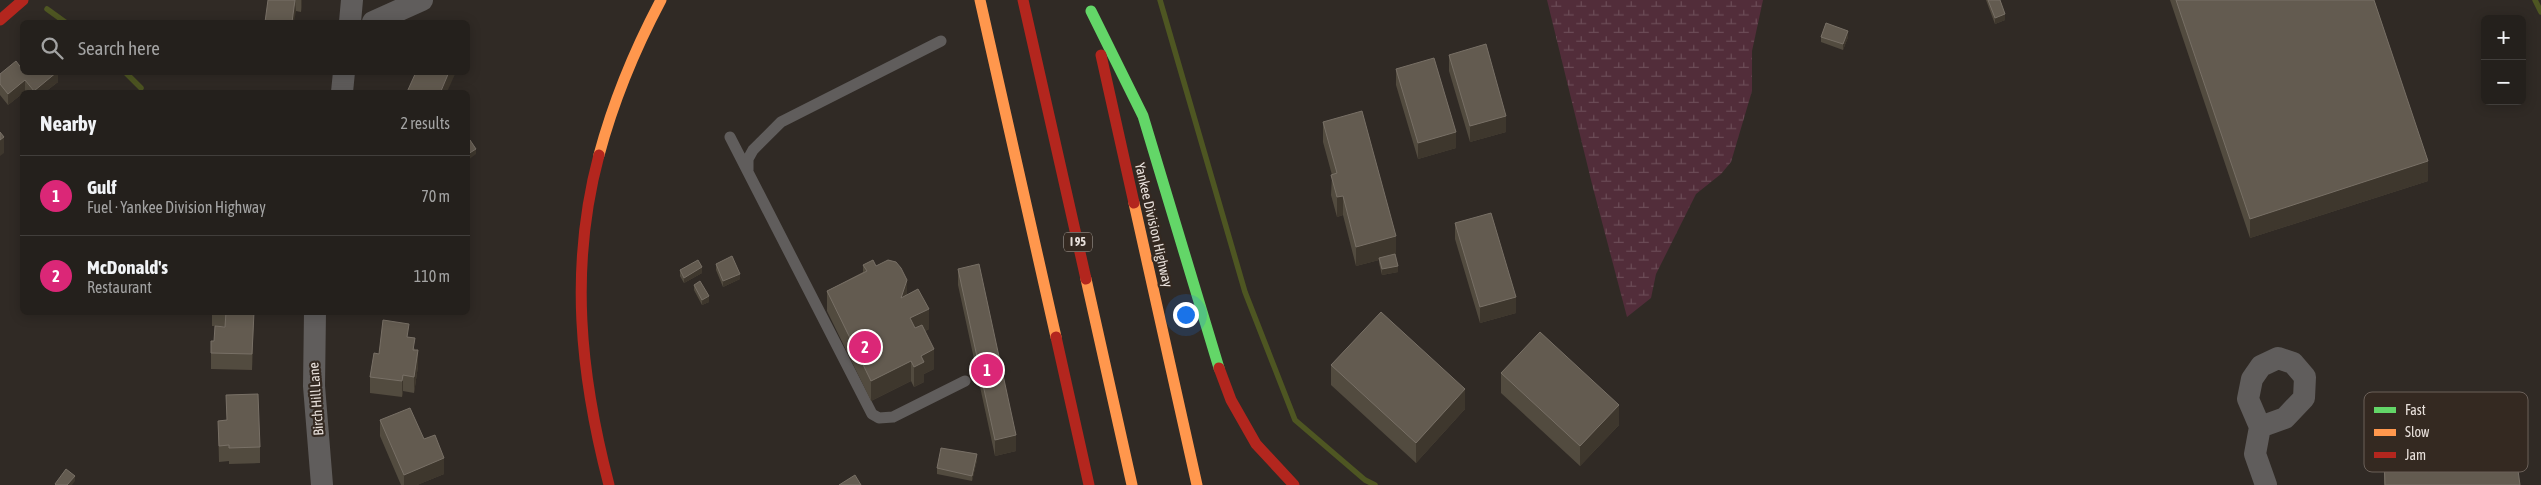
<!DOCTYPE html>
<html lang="en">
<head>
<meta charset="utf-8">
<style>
  :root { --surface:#24201c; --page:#302d29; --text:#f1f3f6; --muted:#a3a3a3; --line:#413e3b; --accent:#db2777 }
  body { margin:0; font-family:"Asap Condensed",sans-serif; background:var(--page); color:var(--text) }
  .controls { position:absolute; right:15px; top:15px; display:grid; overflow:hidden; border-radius:8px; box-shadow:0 2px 12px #0003 }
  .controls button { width:45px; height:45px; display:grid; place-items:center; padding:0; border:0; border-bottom:1px solid var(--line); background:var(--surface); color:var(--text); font:25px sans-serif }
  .you { position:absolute; left:1185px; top:314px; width:18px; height:18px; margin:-12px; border:4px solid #fff; border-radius:50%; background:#1a73e8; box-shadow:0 0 0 8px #1a73e833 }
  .badge { display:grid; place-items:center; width:32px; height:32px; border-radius:50%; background:var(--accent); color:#fff; font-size:16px; font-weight:700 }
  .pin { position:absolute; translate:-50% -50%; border:2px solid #fff; box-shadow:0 1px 5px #0006 }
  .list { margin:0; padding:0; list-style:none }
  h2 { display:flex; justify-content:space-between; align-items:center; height:65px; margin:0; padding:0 20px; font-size:21px }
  h2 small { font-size:16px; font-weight:400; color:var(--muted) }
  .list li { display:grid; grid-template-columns:32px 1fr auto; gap:15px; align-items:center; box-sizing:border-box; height:80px; padding:0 20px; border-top:1px solid var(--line) }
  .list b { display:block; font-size:19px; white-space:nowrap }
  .list p { margin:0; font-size:16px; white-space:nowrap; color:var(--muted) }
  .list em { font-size:16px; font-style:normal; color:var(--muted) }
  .icon { flex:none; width:28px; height:28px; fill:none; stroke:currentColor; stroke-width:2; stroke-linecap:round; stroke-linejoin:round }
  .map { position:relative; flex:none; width:2541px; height:485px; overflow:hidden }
  .search { position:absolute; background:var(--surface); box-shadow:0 2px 12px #0003; left:20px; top:20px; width:450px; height:55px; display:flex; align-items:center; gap:12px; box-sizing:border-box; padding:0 18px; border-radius:8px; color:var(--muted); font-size:19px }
  .panel { position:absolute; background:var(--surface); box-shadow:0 2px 12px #0003; left:20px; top:90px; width:450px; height:225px; border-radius:8px }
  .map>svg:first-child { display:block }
  .wetland { fill:url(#wetland-marsh) }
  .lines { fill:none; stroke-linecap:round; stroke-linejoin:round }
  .stream { stroke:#4e5622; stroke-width:5.5 }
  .lane { stroke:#605d5c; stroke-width:11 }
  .street { stroke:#605d5c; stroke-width:22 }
  .fast { stroke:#63d668; stroke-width:11 }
  .slow { stroke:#ff974d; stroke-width:11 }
  .jam { stroke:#b3261e; stroke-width:11 }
  .wall { fill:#524b3f }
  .shaded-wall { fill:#3e372d }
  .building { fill:#635b50; stroke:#787066 }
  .labels { text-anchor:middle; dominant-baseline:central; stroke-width:4.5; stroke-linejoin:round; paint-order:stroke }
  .shield { fill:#342921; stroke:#b3aaa4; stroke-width:1 }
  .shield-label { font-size:12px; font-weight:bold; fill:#e9e1dc }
  .street-label { font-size:14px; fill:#e9e1dc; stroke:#342921 }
  .key { fill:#342921; stroke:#6a6059; stroke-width:1 }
  .key-label { font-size:14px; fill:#e9e1dc }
</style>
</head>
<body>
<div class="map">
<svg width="2541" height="485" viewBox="0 0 2541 485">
  <defs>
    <pattern id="wetland-marsh" width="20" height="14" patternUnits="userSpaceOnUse" patternTransform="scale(1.25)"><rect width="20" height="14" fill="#522d3a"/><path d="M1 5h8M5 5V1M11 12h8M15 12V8" fill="none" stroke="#6b4b56"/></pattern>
  </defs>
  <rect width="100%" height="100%" fill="#302a25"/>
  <path class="wetland" d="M1547,0H1763L1752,51V91L1731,162L1721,174L1696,194L1656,274L1651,298L1627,317L1592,184Z"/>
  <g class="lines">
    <path class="stream" d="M1160,0L1245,292L1295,420L1365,480L1375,485
      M2535,0L2541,12
      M47,9L65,22
      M125,72L141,88"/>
    <path class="lane" d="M730,137L872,414L879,418L893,417L965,381
      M748,170V159L753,150L781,122L941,41"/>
    <path class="street" d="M350,22L352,0
      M373,22L422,0
      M342,92L344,72
      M315,312L314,386L322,485
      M2260,427L2285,418L2304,398L2305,377L2293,363L2278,358L2261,366L2252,379L2248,399L2260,427L2255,454L2266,485"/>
    <path class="fast" d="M1091,11L1143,116L1219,368"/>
    <path class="slow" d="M980,0L1056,337
      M599,155C614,99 634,51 661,0
      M1134,203L1197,485
      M1086,279L1132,485"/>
    <path class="jam" d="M1023,0L1086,279
      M0,20L23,0
      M1101,55L1134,203
      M599,155C569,267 580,374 609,485
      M1056,337L1089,485
      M1219,368L1231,400L1256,444L1294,485"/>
  </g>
  <path class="wall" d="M268,0H302L301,12L296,11Z
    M1986,0H2000L2005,20L1995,24Z
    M2170,0H2374L2428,181L2250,238Z
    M1821,37H1848L1843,50L1821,42Z
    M1449,55L1506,132L1470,142L1449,71Z
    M1396,69L1456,148L1418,159L1396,85Z
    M22,72H58V82L45,92H22V94L8,105L0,95V74Z
    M1323,122L1396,256L1398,272L1382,275L1379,263V260L1356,266L1343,215L1337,217L1331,195L1332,175L1323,142Z
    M1455,223L1516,313L1480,323L1455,239Z
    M716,264L740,279L723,287L716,270Z
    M863,265L876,266L907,295L929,329L925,331L934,369L924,374V382L914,387L911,381L871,401L827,311V291L863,272Z
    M958,269L1016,451L995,456L958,285Z
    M680,270L702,273L684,283L680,276Z
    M694,285L709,302L702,305L694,290Z
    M212,312H254L252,370L211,369V353L214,341L225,326H212Z
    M409,337L415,350L418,366L414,393L403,391L402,397L370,393V377L379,354Z
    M1331,365L1465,409L1416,463L1331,385Z
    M1501,373L1619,425L1580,466L1501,393Z
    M226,395L260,447V463L229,464V461L219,462L218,421L227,420Z
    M380,420L424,439L444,474L417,485H401L380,436Z
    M2384,456L2520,485H2384Z
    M977,460L972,481L937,474V468Z"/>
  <path class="shaded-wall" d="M295,0L296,11L294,22H292Z
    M301,0H302V4L301,12Z
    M2005,14V20L1995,24V18Z
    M1848,31V37L1843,50V44Z
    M57,72H58V82L45,92H34V91Z
    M449,72H456L447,92H441Z
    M25,80V92H22V94L8,105V94Z
    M1506,116V132L1470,142V126Z
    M1456,132V148L1418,159V143Z
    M4,137V153L0,156V140Z
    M476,149V154L468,160V154Z
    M2428,161V181L2250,238V219Z
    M1343,196V215L1337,217V197Z
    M1396,236V256L1379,258V260L1356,266V247Z
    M1398,266V272L1382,275V269Z
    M702,267V273L684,283V278Z
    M740,274V279L723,287V281Z
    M907,280V299L901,298Z
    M709,296V302L702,305V300Z
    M1516,297V313L1480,323V307Z
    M929,309V329L910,338V318Z
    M254,312L252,370V354Z
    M934,349V369L924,374V382L914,387V367L921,356Z
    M418,350V366L414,393V377Z
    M911,361V381L871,401V381Z
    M403,375V391L402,397V381Z
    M1465,389V409L1416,463V443Z
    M1619,405V425L1580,466V446Z
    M1016,435V451L995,456V440Z
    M977,454V460L972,481V476Z
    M444,458V474L417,485H404V475Z
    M75,476V481L72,485H67Z"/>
  <path class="building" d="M268,0H295L292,22H265Z
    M1988,0H2000L2005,14L1995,18Z
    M2176,0H2374L2428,161L2250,219Z
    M1826,23L1848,31L1843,44L1821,37Z
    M1486,44L1506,116L1470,126L1449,55Z
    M1434,58L1456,132L1418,143L1396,69Z
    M16,61L22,69V72H57L34,91L25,80L8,94L0,84V74Z
    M416,72H449L441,91L443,92H407Z
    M1362,111L1396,236L1356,247L1343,196L1337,197L1331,175L1337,173L1323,122Z
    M0,132L4,137L0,140Z
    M470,140L476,149L468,154V142Z
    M1491,213L1516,297L1480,307L1455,223Z
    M1395,254L1398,266L1382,269L1379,258Z
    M732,256L740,274L723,281L716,264Z
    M698,260L702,267L684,278L680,270Z
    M873,260L876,266L888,260L896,262L901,268L907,280L901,298L918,289L929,309L910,318L915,328L922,325L934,349L921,356L924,362L914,367L911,361L871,381L827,291L867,271L863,265Z
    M979,264L1016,435L995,440L958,269Z
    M700,281L709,296L702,300L694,285Z
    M226,312H254L252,354L211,353V341H214L215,326L225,327Z
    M1381,312L1465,389L1416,443L1331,365Z
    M383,320L409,324L407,337L415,338L413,350H418L414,377L403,375L402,381L370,377L374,353L379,354Z
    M1540,332L1619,405L1580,446L1501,373Z
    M258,394L260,447L229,448V445L219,446L218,421L227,420L226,395Z
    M410,408L424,439L435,435L444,458L404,475L380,420Z
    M941,448L977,454L972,476L937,468Z
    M2515,448L2520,485H2385L2384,456Z
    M66,469L75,476L67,485H56L55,484Z
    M855,475L861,485H839Z"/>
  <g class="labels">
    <rect class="shield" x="1064" y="232.5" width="28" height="19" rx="4"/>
    <g class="shield-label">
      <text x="1078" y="242">I 95</text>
    </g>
    <g class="street-label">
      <text transform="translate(1154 225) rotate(77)">Yankee Division Highway</text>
      <text transform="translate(316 399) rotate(-94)">Birch Hill Lane</text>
    </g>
  </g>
  <rect x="2364" y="392" width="164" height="80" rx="8" class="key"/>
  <rect x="2374" y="407" width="22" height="6" fill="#63d668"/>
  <rect x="2374" y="429" width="22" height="7" fill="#ff974d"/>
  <rect x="2374" y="452" width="22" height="6" fill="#b3261e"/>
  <g class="key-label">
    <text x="2405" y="415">Fast</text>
    <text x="2405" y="437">Slow</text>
    <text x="2405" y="460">Jam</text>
  </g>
</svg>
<div class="controls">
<button>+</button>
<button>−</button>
</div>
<div class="you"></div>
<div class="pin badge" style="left:987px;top:370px">1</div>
<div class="pin badge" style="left:865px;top:347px">2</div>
<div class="search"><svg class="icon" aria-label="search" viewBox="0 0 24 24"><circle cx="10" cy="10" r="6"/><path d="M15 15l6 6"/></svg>Search here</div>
<section class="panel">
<h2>Nearby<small>2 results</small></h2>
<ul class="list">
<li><span class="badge">1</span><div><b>Gulf</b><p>Fuel · Yankee Division Highway</p></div><em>70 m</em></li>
<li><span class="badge">2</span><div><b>McDonald's</b><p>Restaurant</p></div><em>110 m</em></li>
</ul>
</section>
</div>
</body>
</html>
